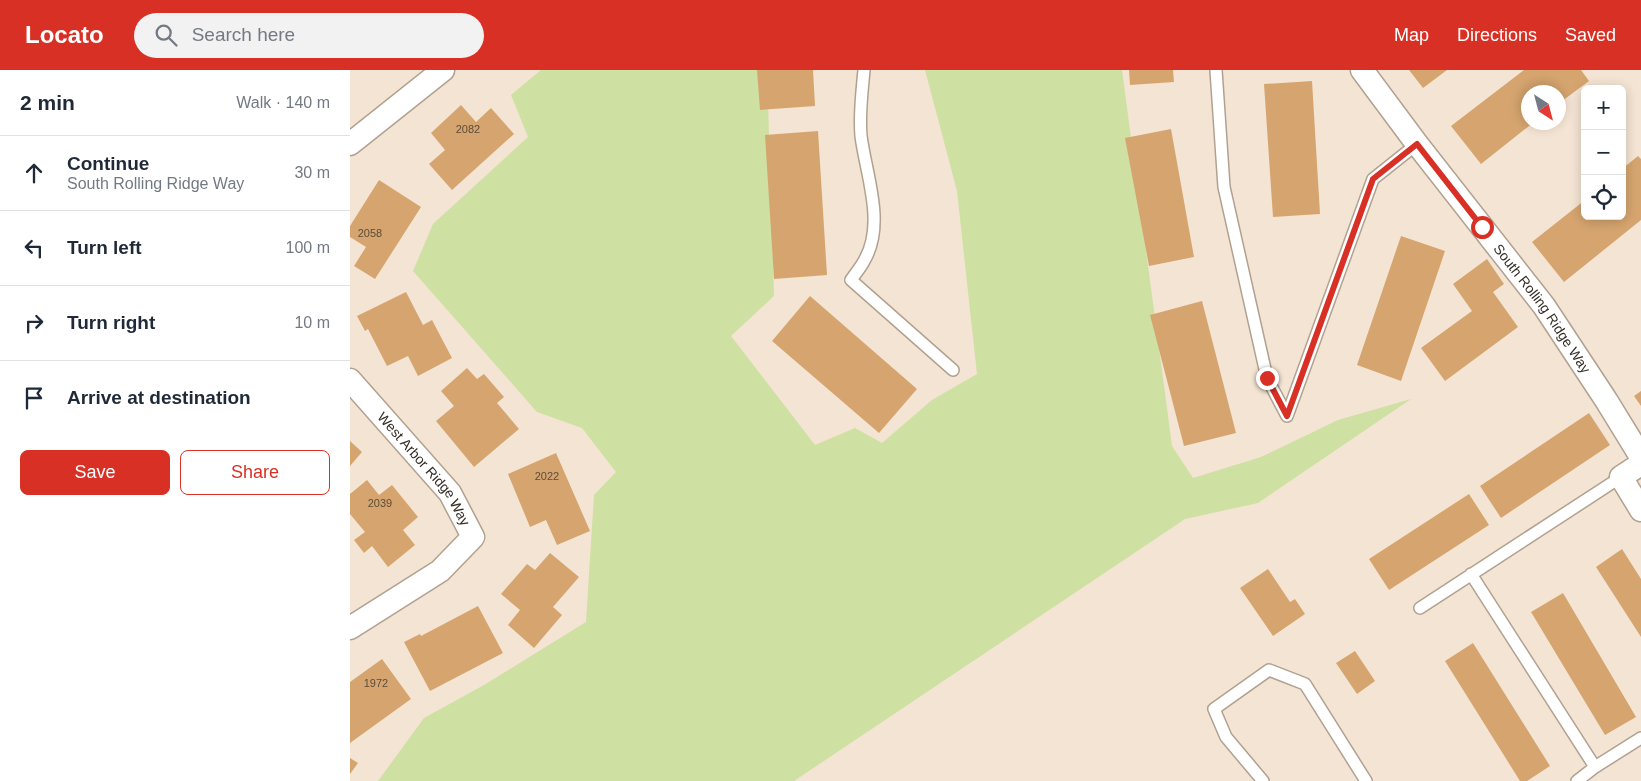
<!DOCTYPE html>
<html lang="en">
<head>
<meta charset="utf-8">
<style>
  :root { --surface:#fff; --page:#f2f2f3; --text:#1f2937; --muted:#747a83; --line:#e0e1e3; --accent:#d93025 }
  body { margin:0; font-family:Helvetica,sans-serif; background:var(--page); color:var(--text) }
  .controls { position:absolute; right:15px; top:15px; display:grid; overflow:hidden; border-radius:8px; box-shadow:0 2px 12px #0003 }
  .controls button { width:45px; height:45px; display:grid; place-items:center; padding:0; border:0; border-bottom:1px solid var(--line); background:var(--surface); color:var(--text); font:25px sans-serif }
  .compass { position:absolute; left:1171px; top:15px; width:45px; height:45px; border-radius:50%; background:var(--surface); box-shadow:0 2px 12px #0003; rotate:144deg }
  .stop { position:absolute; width:15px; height:15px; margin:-11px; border:4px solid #d93025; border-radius:50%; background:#fff }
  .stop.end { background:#d93025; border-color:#fff; box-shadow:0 1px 5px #0008 }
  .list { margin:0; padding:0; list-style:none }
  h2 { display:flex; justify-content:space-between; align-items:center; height:65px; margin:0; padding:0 20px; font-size:21px }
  h2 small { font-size:16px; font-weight:400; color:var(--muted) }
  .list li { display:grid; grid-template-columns:32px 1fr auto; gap:15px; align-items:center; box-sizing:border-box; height:75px; padding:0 20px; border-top:1px solid var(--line) }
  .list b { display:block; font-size:19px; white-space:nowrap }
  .list p { margin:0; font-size:16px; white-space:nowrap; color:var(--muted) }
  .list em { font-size:16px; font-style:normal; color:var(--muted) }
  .actions { display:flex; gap:10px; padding:15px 20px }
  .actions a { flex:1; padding:11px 0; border:1px solid var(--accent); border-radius:8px; text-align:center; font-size:18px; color:var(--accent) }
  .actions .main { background:var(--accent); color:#fff }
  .icon { flex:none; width:28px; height:28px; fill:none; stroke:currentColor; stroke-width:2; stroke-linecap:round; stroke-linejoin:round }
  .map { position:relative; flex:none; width:1291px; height:711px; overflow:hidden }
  header { display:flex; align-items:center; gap:30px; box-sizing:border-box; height:70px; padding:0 25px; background:var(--accent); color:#fff }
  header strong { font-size:24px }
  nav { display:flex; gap:28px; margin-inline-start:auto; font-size:18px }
  .search { width:350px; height:45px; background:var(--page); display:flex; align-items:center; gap:12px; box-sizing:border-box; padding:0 18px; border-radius:28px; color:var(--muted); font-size:19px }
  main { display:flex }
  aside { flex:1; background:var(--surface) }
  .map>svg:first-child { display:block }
  .green { fill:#cee0a2 }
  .building { fill:#d6a56f }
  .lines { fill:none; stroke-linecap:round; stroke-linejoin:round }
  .service-casing { stroke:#b1a191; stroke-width:14 }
  .minor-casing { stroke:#b1a191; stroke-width:25 }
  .service { stroke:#fff; stroke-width:11 }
  .minor { stroke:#fff; stroke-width:22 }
  .route { stroke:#d93025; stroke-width:6 }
  .labels { text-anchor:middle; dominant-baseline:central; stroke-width:5; stroke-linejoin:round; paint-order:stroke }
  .number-label { font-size:11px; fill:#5c4c39 }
  .street-label { font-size:14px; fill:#342e27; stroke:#fff }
</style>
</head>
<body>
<header>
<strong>Locato</strong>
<div class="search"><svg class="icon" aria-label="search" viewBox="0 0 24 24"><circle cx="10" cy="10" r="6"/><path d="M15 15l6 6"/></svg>Search here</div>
<nav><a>Map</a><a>Directions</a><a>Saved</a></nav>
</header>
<main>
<aside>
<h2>2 min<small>Walk · 140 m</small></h2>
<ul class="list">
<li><svg class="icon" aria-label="ahead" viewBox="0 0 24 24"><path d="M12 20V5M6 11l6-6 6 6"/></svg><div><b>Continue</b><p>South Rolling Ridge Way</p></div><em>30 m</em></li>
<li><svg class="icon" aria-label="left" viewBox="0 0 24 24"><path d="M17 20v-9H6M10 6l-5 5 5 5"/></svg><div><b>Turn left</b></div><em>100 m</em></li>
<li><svg class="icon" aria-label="right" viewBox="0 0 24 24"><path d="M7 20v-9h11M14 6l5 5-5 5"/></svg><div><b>Turn right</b></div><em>10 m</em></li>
<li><svg class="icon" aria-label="arrive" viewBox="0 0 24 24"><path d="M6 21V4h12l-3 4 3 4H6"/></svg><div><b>Arrive at destination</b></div></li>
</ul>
<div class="actions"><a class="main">Save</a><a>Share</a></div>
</aside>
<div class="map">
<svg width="1291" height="711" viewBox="0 0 1291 711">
  <rect width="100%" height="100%" fill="#f4e4d3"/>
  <path class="green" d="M191,0H417L424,226L381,266L465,375L505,358L532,373L582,330L627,304L607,121L575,0H772L822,376L843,408L911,387L988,350L1061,329L908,433L835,449L444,711H28L74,648L134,615L236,552L244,425L266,402L232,358L187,342L63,201L83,154L178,67L161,25Z"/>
  <path class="building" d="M407,0H463L465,36L410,40Z
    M779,0H823L824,12L780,15Z
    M1059,0H1097L1073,18Z
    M1174,0H1231L1239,11L1208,34V22H1178V52H1184L1131,94L1101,56Z
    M962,11L970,144L923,147L914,14Z
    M111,35L126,52L141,38L164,64L102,120L79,94L95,80L81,63Z
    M821,59L844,187L799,196L775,68Z
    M468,61L477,205L424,209L415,65Z
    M1288,86L1291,89V150L1214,212L1182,172L1235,130V146H1272V99Z
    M29,110L71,137L25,209L4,196L16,177L0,167V156Z
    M1051,166L1095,181L1051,311L1007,295Z
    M1137,189L1154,214L1143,222L1168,257L1095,311L1071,278L1122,241L1103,214Z
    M56,222L73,255L82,250L102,288L68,306L58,286L37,296L18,259L15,261L7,246Z
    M460,226L567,319L529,363L422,271Z
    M852,231L886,363L834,376L800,245Z
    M117,298L127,309L134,304L154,327L147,333L169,359L124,397L86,351L104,336L91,321Z
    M1291,321V336L1284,326Z
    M1239,343L1260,375L1151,448L1130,416Z
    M0,371L12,382L0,396Z
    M206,383L240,461L207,475L196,450L180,457L158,404Z
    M17,410L29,425L42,415L68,447L53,460L65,475L38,497L22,476L14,483L4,470L15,462L0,444V424Z
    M1119,424L1139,455L1039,520L1019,489Z
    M1272,479L1291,509V567L1246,497Z
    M200,483L229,507L203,537L212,545L184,578L158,555L170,540L151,524L177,494L185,500Z
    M918,499L940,532L945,529L955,544L923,566L890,518Z
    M1213,523L1286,647L1255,665L1181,542Z
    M128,536L153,583L80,621L54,572L70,564L71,566Z
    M1123,573L1200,696L1177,711H1170L1095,591Z
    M1005,581L1025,611L1007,624L986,593Z
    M32,589L61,629L0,673V612Z
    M0,688L8,693L0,704Z"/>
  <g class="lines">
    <defs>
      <path id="service" d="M514,0C512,22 509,44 511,66C516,105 536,154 514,191C511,197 505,204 501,210L603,300
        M866,0L874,117L917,308L937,346L1023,109L1067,74
        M1121,504L1245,697
        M1070,538L1271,407
        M913,711L876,667L864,639L919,600L955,614L1016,711
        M1227,711L1245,697L1291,668"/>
      <g id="minor">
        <path id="s1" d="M1012,0L1067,74L1194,236L1256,330L1291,387"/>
        <path d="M0,74L93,0"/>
        <path id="s2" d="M0,310L100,423L123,467L90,501L0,558"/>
        <path d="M1291,394L1271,407L1291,440"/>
      </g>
    </defs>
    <use href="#service" class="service-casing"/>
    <use href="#minor" class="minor-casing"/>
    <use href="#service" class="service"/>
    <use href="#minor" class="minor"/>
  </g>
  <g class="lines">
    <path class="route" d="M917,308L937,346L1023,109L1067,74L1132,157"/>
  </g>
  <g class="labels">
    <g class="number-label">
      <text x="118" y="59">2082</text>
      <text x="20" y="163">2058</text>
      <text x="197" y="406">2022</text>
      <text x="30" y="433">2039</text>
      <text x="26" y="613">1972</text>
    </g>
    <g class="street-label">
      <text stroke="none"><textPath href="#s1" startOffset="299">South Rolling Ridge Way</textPath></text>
      <text stroke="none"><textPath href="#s2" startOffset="116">West Arbor Ridge Way</textPath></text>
    </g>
  </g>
</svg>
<div class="controls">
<button>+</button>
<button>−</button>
<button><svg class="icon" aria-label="locate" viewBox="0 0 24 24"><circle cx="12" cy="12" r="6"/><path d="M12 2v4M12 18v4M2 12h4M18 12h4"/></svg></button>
</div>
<svg class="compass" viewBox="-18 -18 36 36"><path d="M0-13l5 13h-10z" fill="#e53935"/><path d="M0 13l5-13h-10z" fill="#747a83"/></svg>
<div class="stop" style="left:1132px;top:157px"></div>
<div class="stop end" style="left:917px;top:308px"></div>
</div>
</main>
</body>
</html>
